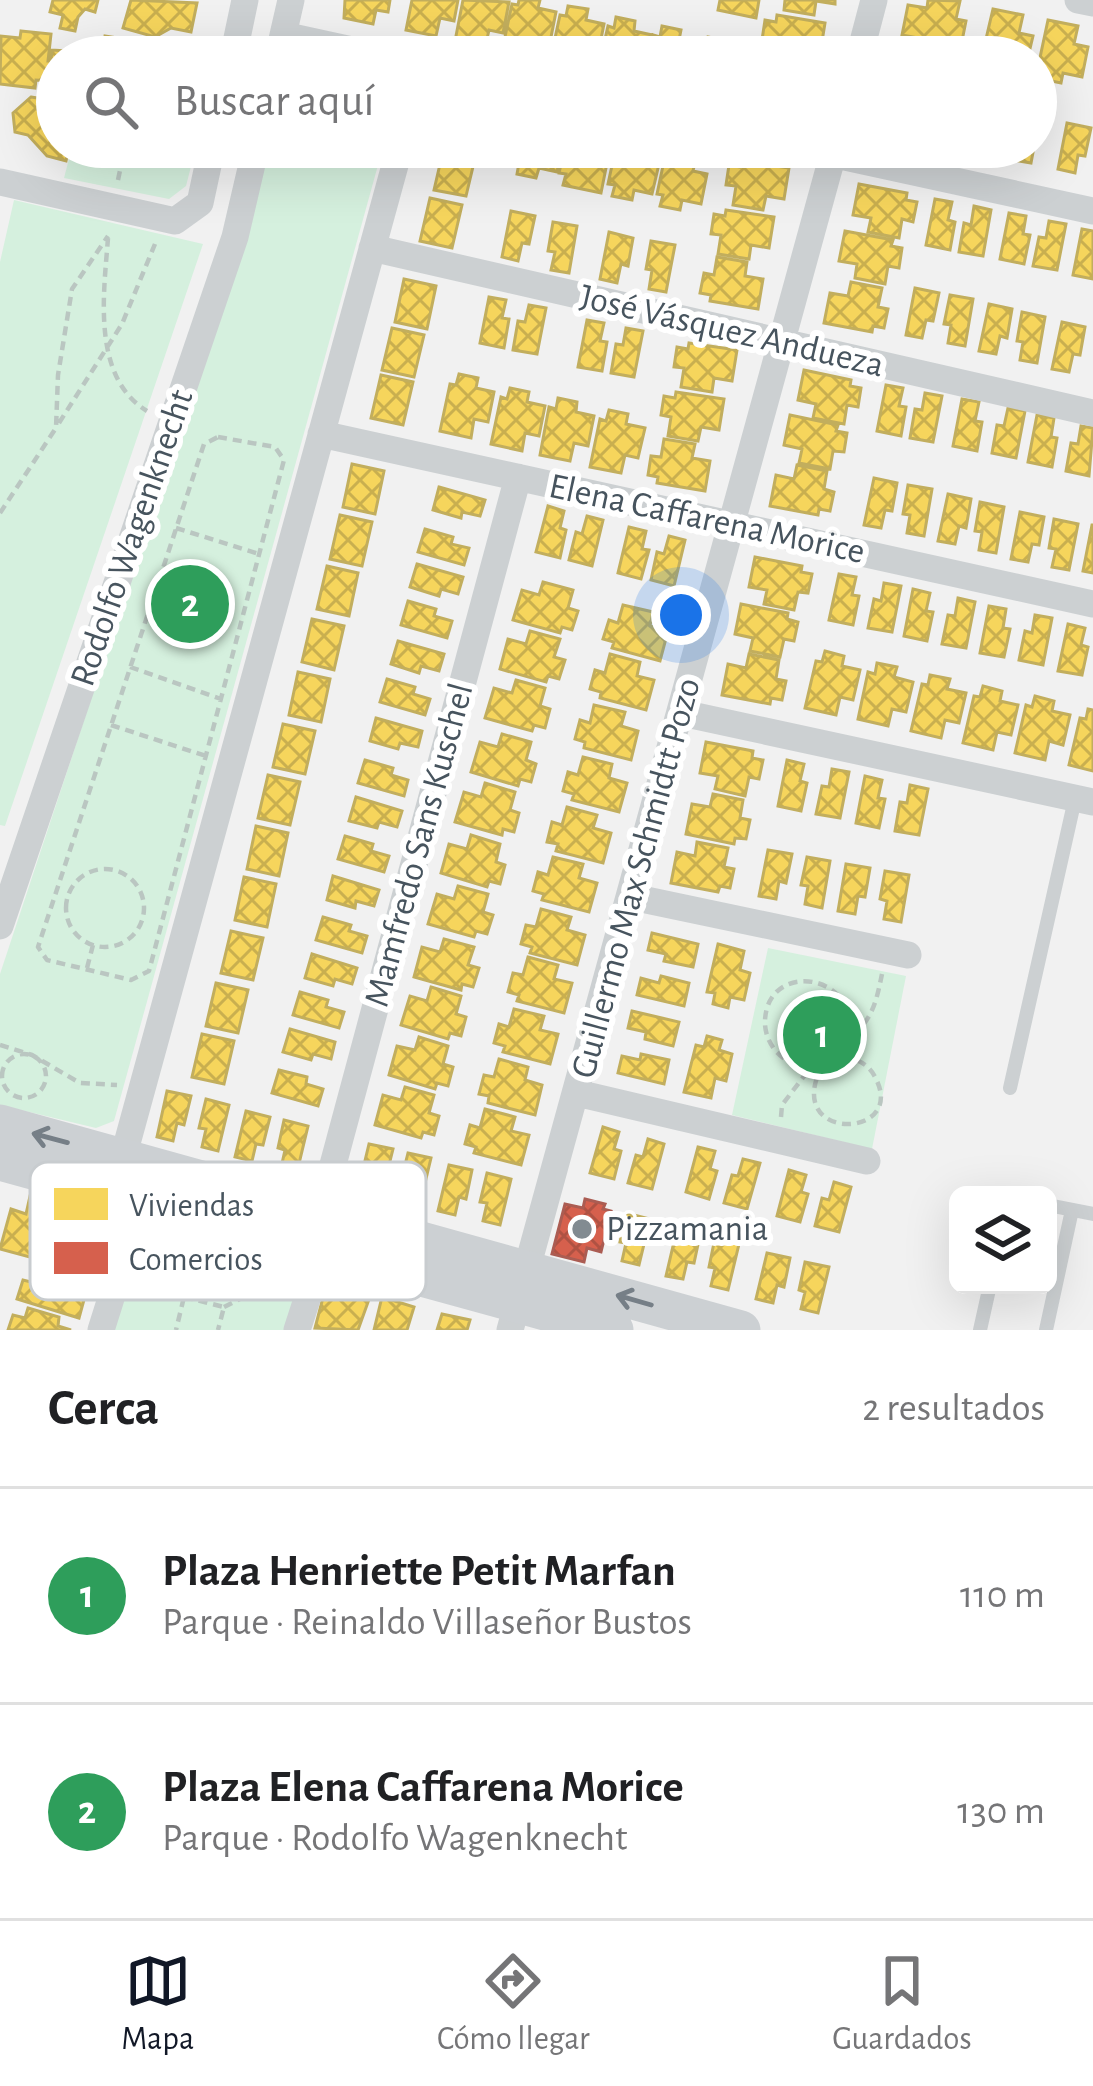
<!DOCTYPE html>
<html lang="es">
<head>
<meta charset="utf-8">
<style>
  :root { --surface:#fff; --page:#f6f6f6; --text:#202124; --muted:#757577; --line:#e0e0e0; --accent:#111827 }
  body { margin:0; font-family:"Alegreya Sans",sans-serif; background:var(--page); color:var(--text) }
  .controls { position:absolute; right:36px; bottom:36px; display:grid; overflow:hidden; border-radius:18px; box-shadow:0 12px 48px #0002 }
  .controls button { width:108px; height:108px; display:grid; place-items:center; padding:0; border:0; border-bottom:3px solid var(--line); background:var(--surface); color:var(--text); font:60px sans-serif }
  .you { position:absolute; left:681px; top:615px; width:42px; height:42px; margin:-30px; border:9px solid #fff; border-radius:50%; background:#1a73e8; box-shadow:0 0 0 18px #1a73e833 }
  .badge { display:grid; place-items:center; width:78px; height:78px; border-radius:50%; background:var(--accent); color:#fff; font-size:39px; font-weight:700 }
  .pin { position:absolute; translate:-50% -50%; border:6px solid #fff; box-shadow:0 3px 12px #0006 }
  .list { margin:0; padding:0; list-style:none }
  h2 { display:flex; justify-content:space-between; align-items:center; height:156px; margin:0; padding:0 48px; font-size:51px }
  h2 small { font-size:39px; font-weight:400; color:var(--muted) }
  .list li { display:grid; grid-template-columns:78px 1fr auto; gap:36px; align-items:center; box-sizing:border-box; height:216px; padding:0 48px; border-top:3px solid var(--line) }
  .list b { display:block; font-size:45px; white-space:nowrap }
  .list p { margin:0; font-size:39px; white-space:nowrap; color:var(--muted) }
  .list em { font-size:39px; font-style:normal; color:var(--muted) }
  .icon { flex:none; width:66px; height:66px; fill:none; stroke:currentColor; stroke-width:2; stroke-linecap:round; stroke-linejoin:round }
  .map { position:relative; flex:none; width:1093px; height:1330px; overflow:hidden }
  .search { position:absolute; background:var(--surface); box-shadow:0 12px 48px #0002; left:36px; right:36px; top:36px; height:132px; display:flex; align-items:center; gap:30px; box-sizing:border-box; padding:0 42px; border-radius:66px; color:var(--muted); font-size:45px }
  .sheet { height:588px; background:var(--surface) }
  nav { display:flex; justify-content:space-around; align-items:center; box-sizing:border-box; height:168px; border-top:3px solid var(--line); background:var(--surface); font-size:33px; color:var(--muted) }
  nav a { display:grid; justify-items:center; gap:6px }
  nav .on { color:var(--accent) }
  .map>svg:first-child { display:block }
  .green { fill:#d5f0de }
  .homes { fill:url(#homes-cross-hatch); stroke:#c2ae5d; stroke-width:3 }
  .shops { fill:url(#shops-cross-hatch); stroke:#ab5c52; stroke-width:3 }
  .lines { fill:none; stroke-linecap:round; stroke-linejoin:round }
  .path { stroke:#bac6c1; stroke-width:4.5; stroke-dasharray:9 6; stroke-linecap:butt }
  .lane { stroke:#ccd0d2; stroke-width:14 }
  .street { stroke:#ccd0d2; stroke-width:27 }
  .secondary { stroke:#ccd0d3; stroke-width:39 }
  .oneway { stroke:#767f87 }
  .poi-dot { fill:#828b91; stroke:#fff; stroke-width:4.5 }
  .labels { text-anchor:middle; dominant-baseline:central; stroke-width:12; stroke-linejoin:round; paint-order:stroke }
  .street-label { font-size:36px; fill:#47545e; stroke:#fff }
  .poi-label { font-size:36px; fill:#47545e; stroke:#fff; text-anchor:start }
  .key { fill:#fff; stroke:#c8cccf; stroke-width:3 }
  .key-label { font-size:33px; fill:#47545e }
</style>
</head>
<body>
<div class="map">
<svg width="1093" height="1330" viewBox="0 0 1093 1330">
  <defs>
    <pattern id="homes-cross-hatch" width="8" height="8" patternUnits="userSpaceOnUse" patternTransform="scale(3)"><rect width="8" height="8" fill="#f6d55c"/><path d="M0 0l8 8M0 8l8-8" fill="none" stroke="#c9af4f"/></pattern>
    <pattern id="shops-cross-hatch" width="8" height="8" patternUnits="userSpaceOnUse" patternTransform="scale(3)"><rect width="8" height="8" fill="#d6604d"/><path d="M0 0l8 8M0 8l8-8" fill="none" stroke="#af5243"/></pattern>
  </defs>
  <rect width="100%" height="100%" fill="#f1f1f1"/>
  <path class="green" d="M72,147H196L186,186L169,199L64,178Z
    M266,147H383L114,1121L96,1128L0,1105V974L245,234Z
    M14,200L203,244L5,826L0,825V262Z
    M768,948L906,976L872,1149L732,1115Z
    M145,1226L307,1265L287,1330H111Z"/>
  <path class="homes" d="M53,0H98L95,12L85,9L78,17L75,31L60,28L63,15L50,12Z
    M131,0L197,3L191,32L171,28L155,37L123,28Z
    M345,0H390L388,12L376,10L373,24L344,18Z
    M412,0H458L454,21L440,18L436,36L406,30Z
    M463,0L509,2L503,33L489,30L485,48L455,41Z
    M519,0H540L538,8L556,12L550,42L536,39L533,57L502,51L512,4L518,5Z
    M720,0H759L756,18L718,10Z
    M785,0H835V4L816,1L814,15L784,10Z
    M928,0L960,1L956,19L966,21L962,41L951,38L950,44L902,35L908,5L927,8Z
    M568,6L588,9L586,20L604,24L598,54L584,51L583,57H551L560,15L566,16Z
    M993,9L1023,15L1019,33L1033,36L1028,57L982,56Z
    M777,15L825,23L820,54L802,51L801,57H770L772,41L762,40L765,20L776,22Z
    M616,17L635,21L634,31L652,35L647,57H601L608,26L614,28Z
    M1048,20L1078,26L1074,44L1088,47L1082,77L1063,73L1061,83L1042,79L1044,68L1038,67Z
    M662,26L681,30L679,40L698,44L695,57H649L653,35L660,37Z
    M21,31L51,34L48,61H51L52,50L68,51L71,57H57V88H52L53,81L36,80L35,88L0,84L1,36L20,38Z
    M105,36L155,44L153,57H102Z
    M708,37L727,41L725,51L743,57H697L700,46L706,48Z
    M914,44L945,50L943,57H912Z
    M31,97L57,101V147H69L66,161L47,156L28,135L15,132L13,113Z
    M1067,123L1091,128L1085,156L1078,155L1075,173L1058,169Z
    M444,147L476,154L466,196L434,190Z
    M516,147H562L557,172L539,168L536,178L517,174L519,163L513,161Z
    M565,147H596L595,150L609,153L601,193L563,185L566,174L559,173Z
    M616,147H648L645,161L659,164L652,194L634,190L632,200L612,196L615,185L608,184Z
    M667,147L697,153L693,171L707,174L701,204L682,200L680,210L660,206L663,195L657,194Z
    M1016,147H1034L1031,163L1014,160Z
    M741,161L789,168L784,199L766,196L763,210L733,205L736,186L726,185L729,165L740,167Z
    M859,184L907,193L906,200L917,202L913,222L902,219L899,238L868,232L871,218L853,215Z
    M430,198L462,205L452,248L420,241Z
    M935,199L952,202L948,220L955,222L950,250L926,245Z
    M974,206L991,210L983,256L959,252L964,223L971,225Z
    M726,210L774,217L769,248L751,245L749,259L718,254L721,235L711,234L714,214L725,216Z
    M511,211L535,216L529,244L522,243L518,261L502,257Z
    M1009,213L1026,216L1023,234L1030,235L1024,264L1000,259Z
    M1049,221L1066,224L1057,270L1033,266L1039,237L1046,238Z
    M553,222L577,226L569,273L551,270L555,252L548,251Z
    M1082,229L1093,231V279L1073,275Z
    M845,231L893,240L891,246L902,248L899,268L888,266L885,284L855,278L857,264L839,261Z
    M609,232L633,238L628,266L621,264L617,283L600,279Z
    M651,241L675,245L666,292L649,289L652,270L646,269Z
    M717,257L747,262L745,276L763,279L758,309L710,301L711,295L700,293L704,273L714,275Z
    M404,279L436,286L427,329L395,322Z
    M851,282L882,288L878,307L888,309L884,328L873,326L872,332L824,323L830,293L848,296Z
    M915,288L939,293L933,321L926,320L922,338L906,335Z
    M950,295L973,299L965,346L948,343L951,325L944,324Z
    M489,297L506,300L502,318L509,319L504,348L480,343Z
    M989,304L1012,309L1007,338L1000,336L996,354L979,351Z
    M529,305L546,308L537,354L513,350L518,321L525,322Z
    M1022,312L1045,317L1037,363L1020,360L1023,342L1017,341Z
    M587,320L604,323L600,341L607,342L602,371L578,367Z
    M1062,322L1085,327L1080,355L1073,354L1069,372L1052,369Z
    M392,328L424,335L414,377L382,370Z
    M626,328L643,331L634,377L611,373L616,344L623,345Z
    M689,343L737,350L732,381L714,378L712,392L681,387L684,368L674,367L677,347L688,349Z
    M804,370L851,380L850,386L861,388L858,407L847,405L844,424L813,418L816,404L798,400Z
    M459,374L478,378L476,388L494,392L488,422L474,419L471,438L440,431L450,384L456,385Z
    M381,375L413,382L403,425L371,418Z
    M886,385L903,388L899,406L906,407L901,436L877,431Z
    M510,388L529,392L527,402L545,406L539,436L525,433L522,451L491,444L501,397L507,399Z
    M676,392L724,399L719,430L701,427L698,441L668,436L671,417L661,415L664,396L675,398Z
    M925,393L942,396L933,442L910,438L915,409L922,410Z
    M558,398L577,402L576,412L594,416L588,446L574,443L570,461L540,455L549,407L556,409Z
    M962,399L979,402L975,421L982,422L977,451L953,446Z
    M1008,408L1025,411L1016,458L992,453L997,425L1004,426Z
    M609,410L628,414L626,424L645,428L638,458L625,455L621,473L590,467L600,419L606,421Z
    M790,415L838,425L836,431L847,433L844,452L833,451L830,469L799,463L802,449L784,445Z
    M1037,415L1054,418L1051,437L1057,438L1052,467L1028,462Z
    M1081,426L1093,428L1089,476L1066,471L1071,443L1078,444Z
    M664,439L695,444L692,458L710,461L705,491L657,483L658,477L648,475L651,456L661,457Z
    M352,464L384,471L375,514L343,507Z
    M797,465L827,471L824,489L834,492L830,511L819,509L818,515L770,506L776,475L794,479Z
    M874,478L897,483L892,511L885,510L881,528L864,525Z
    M908,485L932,489L924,536L907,533L910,515L903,514Z
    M439,487L485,500L480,516L462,512L461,518L433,510Z
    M948,494L971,499L966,528L959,526L955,544L938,541Z
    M980,502L1004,507L996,553L979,550L982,532L975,531Z
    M548,506L564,511L560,528L566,530L560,558L536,552Z
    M1020,512L1044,517L1039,545L1032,544L1028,562L1011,559Z
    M340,515L372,522L362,566L330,559Z
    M587,516L603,520L592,566L569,560L576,532L582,534Z
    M1054,519L1078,524L1069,570L1052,567L1056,549L1049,548Z
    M1092,525H1093V573L1083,571Z
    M629,527L646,531L642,549L649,550L641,579L618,573Z
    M425,529L453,537L451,544L469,548L464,565L418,552Z
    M669,536L685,540L674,586L651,580L657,552L664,554Z
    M755,557L802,566L801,572L812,574L808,593L798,592L794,610L764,604L767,590L749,587Z
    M417,564L463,577L458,594L441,589L439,596L410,587Z
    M327,566L358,573L349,616L317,609Z
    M839,574L856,577L852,595L859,596L853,625L829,620Z
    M543,582L573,590L568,608L578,611L572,630L562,627L560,633L513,620L522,590L539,595Z
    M884,583L901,586L892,632L868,628L874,599L881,601Z
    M913,589L930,593L926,611L933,612L927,641L904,636Z
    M958,598L975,602L966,648L942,644L948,615L955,616Z
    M408,601L436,609L434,616L452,621L447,638L401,625Z
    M741,604L788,613L787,619L798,622L794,641L784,639L780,657L750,651L753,638L735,634Z
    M623,605L653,612L650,626L668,631L660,661L612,648L614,642L603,639L609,620L618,623Z
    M989,606L1006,609L1003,628L1010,629L1004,657L980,653Z
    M1035,615L1052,618L1043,665L1019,660L1025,631L1032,633Z
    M312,619L344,626L334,670L302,662Z
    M1068,624L1085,628L1081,645L1088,647L1082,675L1058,671Z
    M530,631L560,639L554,657L565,660L559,679L548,676L546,682L500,669L508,639L526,644Z
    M398,641L444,654L439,671L421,666L419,673L391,664Z
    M825,651L844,656L842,666L860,670L853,700L840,697L836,715L805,708L816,661L822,662Z
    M610,654L640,662L637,676L654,680L646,710L600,698L601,692L590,689L595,670L605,673Z
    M749,654L779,660L776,679L786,681L782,700L771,698L770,704L722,695L728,664L746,668Z
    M877,663L897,667L894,677L913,682L906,712L892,709L888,726L858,719L868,672L875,674Z
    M298,672L330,679L321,722L289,715Z
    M930,675L950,679L947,689L966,693L959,723L945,720L941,738L911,731L922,684L928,685Z
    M387,679L415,687L413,694L430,699L425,715L380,702Z
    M516,680L545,688L540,706L550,709L545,728L534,725L532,731L485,718L494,688L512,693Z
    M983,686L1002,691L1000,701L1018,705L1011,735L997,732L993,750L963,743L974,696L980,697Z
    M1035,696L1054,701L1052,711L1070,715L1063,745L1049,741L1045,760L1015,753L1026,705L1032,707Z
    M594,705L625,712L621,726L638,731L631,760L584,748L585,742L575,739L580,720L590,723Z
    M1088,709L1093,710V771L1069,765L1080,718L1086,719Z
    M376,718L422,731L418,747L400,743L398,749L370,741Z
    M283,724L315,731L305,774L273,767Z
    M502,734L531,742L526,760L536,764L531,782L520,779L518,786L471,772L480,742L498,747Z
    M706,742L753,751L752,758L763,760L759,779L749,777L745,796L715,789L718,776L700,773Z
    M583,757L612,764L609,778L627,783L619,812L572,800L574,794L563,791L568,772L578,775Z
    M365,760L393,768L391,775L408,780L404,796L358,783Z
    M787,760L804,764L800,781L807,783L801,811L778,806Z
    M832,769L849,772L840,818L816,814L822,786L829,787Z
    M268,775L300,782L290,825L258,818Z
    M865,776L882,780L878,798L885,799L879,828L856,823Z
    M485,783L515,792L510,810L519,813L514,832L503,829L502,835L455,822L464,792L481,797Z
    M910,785L928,789L919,835L895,831L900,802L907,803Z
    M713,794L743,800L740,818L750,820L746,839L735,838L734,844L686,834L692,804L710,807Z
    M356,797L402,811L397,827L379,822L377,828L349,821Z
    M567,807L597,815L593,828L611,833L603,863L556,851L558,844L547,842L552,822L562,825Z
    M256,826L288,833L279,876L247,869Z
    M471,835L500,844L496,862L505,865L500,884L489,881L487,887L441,873L449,844L467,849Z
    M345,836L373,844L371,851L389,856L384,872L338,859Z
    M697,842L728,848L724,867L734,869L730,888L720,886L718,892L671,883L677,852L695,856Z
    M768,850L792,854L786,883L779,881L776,899L759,896Z
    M553,857L583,864L579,878L597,883L589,912L542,900L544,894L533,891L538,872L548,875Z
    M807,857L830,861L822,908L805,904L808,886L801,885Z
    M846,864L870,868L865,897L858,896L855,914L838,911Z
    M885,871L909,875L901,922L884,919L887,901L880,899Z
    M333,876L379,890L374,906L356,901L355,908L327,900Z
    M244,877L276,884L267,927L235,920Z
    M458,886L488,894L483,912L493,915L487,934L476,931L474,937L428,924L437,894L454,899Z
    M541,909L571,917L567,930L585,935L577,965L530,953L532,947L521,944L526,925L536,927Z
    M323,917L351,925L349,931L367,936L362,953L316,940Z
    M231,931L263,938L253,980L221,973Z
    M652,933L698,944L693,967L664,961L666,954L648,950Z
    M444,939L474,947L468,965L479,968L473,987L462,984L461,990L414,977L422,947L440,952Z
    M718,944L744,951L740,970L750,973L744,1000L730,997L728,1008L713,1004L715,993L707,992Z
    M312,954L357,968L352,984L335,979L333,986L305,978Z
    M528,957L558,965L554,979L572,983L564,1013L517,1001L519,995L508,992L513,973L523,975Z
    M661,976L689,983L684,1006L637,995L641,978L659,983Z
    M216,983L248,990L238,1033L206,1026Z
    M431,987L461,996L456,1014L466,1017L461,1036L450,1033L448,1039L401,1025L410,996L427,1001Z
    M300,992L328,1000L326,1007L344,1012L339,1028L293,1015Z
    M514,1009L544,1016L540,1030L558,1034L550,1064L503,1052L505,1046L494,1043L499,1024L509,1027Z
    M632,1011L679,1022L673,1046L645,1039L646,1032L628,1028Z
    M290,1029L335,1042L331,1059L313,1054L311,1060L283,1052Z
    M202,1034L234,1041L224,1084L192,1077Z
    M707,1036L722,1040L719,1050L732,1054L726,1081L715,1078L711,1098L684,1092L696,1045L704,1047Z
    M419,1037L448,1046L443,1064L453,1067L448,1086L437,1083L435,1089L389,1075L397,1046L415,1050Z
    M641,1054L669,1060L664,1084L618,1073L622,1056L640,1060Z
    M499,1059L528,1067L525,1080L542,1085L535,1115L488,1103L489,1096L479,1094L484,1075L494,1077Z
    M279,1070L307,1077L306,1084L323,1089L318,1106L272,1093Z
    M405,1087L434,1095L429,1113L439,1116L434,1135L423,1132L421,1138L375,1125L383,1095L401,1100Z
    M167,1091L191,1096L184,1125L177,1123L173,1141L157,1137Z
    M206,1099L229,1105L218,1151L202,1147L206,1129L199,1128Z
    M485,1109L515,1117L511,1131L529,1135L521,1165L474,1153L476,1147L465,1144L470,1125L480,1128Z
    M246,1111L270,1117L263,1145L256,1144L252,1161L235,1157Z
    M284,1120L308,1126L297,1172L281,1168L285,1150L278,1148Z
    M603,1127L619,1132L614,1149L621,1151L614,1179L590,1173Z
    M648,1139L664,1144L652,1189L628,1183L636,1155L643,1157Z
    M369,1144L393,1149L386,1177L379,1176L375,1194L358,1190Z
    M698,1147L715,1151L710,1169L717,1171L709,1199L686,1192Z
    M408,1153L431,1158L420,1204L404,1200L408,1183L401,1181Z
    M743,1159L760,1163L747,1209L724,1203L732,1175L738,1176Z
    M449,1165L472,1170L466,1199L459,1197L455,1215L438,1211Z
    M789,1170L806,1175L801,1192L808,1194L800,1222L777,1216Z
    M487,1173L511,1179L500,1225L483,1221L487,1203L480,1202Z
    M834,1182L851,1187L839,1232L815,1226L822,1198L829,1200Z
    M30,1196L62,1205L50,1247L41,1244L37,1259L0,1249L11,1209L26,1214Z
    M626,1213L650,1219L639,1265L622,1261L626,1243L620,1242Z
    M677,1229L700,1235L694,1263L687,1262L683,1279L666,1276Z
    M715,1238L739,1244L728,1290L711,1286L715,1268L709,1267Z
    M767,1253L790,1258L784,1287L777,1285L773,1303L756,1299Z
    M805,1262L829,1267L818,1313L801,1309L805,1292L799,1290Z
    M38,1273L69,1282L68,1291L85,1296L79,1318L17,1299L23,1280L35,1283Z
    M327,1282L372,1291L358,1330L315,1328Z
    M382,1297L414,1307L407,1330H374Z
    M28,1308L59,1317L58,1326L71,1330H8L13,1315L25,1318Z
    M442,1314L470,1320L467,1330H437Z"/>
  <path class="shops" d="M585,1199L605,1204L603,1209L611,1211L601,1252L587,1248L584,1262L552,1254L565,1204L583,1208Z"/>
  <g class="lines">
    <path class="path" d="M110,147L123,156L135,154L143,147
      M169,147L186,151
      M118,180L123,156
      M108,238C104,292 91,377 147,411
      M59,423L122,324L155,244
      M218,437L275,447L284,460L149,971L131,980L47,960L38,947L204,444Z
      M0,513L56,428L58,375L72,289L108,236
      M176,528L259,554
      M130,667L221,699
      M111,725L206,756
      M66 908a39 39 0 1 1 78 0a39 39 0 1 1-78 0Z
      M87,968L93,945
      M848,1038C862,973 767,959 765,1021C764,1045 786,1070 812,1064C828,1060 854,1038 863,1025C875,1010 878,993 882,974
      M0,1045L32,1055L80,1083L117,1085
      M2 1076a22 22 0 1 1 44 0a22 22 0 1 1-44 0Z
      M828,1056C848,1056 867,1059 876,1079C908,1142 771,1143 828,1056Z
      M781,1117L782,1105L811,1067
      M155,1246L184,1297L176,1330
      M184,1297L224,1307L218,1330
      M224,1307L289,1274"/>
    <path class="lane" d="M1010,1088L1075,799
      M1048,1205L1093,1214
      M980,1330L990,1285
      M1046,1330L1072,1210"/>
    <path class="street" d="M1078,0L1093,3
      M283,35L384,57
      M233,57L245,0
      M278,57L291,0
      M859,57L874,0
      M799,147L1093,211
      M0,182L175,221L200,203L212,147
      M372,248L1093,413
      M321,434L1093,604
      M682,713L1093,802
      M632,897L908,955
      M0,926L235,237L256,147
      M577,1093L867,1161
      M123,1158L400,147
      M320,1213L518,477
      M101,1330L142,1200
      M297,1330L323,1250
      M510,1330L835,147"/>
    <path class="secondary" d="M0,1124L741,1330
      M0,1161L614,1330"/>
  </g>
  <defs><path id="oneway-shaft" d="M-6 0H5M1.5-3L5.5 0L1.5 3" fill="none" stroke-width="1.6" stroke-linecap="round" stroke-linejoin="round" transform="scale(3)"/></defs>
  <g class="oneway">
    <use href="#oneway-shaft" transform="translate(50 1138) rotate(-165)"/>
    <use href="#oneway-shaft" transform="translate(634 1300) rotate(-164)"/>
  </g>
  <circle class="poi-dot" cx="582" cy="1229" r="12"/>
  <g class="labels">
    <g class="street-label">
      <text transform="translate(732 331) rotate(13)">José Vásquez Andueza</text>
      <text transform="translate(707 519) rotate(12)">Elena Caffarena Morice</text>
      <text transform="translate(132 538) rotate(-71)">Rodolfo Wagenknecht</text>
      <text transform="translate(419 845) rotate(-75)">Mamfredo Sans Kuschel</text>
      <text transform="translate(636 878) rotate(-75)">Guillermo Max Schmidtt Pozo</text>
    </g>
    <g class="poi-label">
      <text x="606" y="1229">Pizzamania</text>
    </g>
  </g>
  <rect x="30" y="1162" width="396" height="138" rx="18" class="key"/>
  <rect x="54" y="1188" width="54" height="32" fill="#f6d55c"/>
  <rect x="54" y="1242" width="54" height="32" fill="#d6604d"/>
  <g class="key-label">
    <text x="129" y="1216">Viviendas</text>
    <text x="129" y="1270">Comercios</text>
  </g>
</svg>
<div class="controls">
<button><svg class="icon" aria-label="layers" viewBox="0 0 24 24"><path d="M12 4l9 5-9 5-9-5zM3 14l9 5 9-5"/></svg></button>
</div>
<div class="you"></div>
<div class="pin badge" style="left:822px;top:1035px;background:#2e9e5b">1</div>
<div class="pin badge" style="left:190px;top:604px;background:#2e9e5b">2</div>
<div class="search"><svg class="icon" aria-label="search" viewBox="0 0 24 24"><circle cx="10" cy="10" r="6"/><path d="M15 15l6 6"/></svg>Buscar aquí</div>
</div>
<section class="sheet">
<h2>Cerca<small>2 resultados</small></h2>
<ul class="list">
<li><span class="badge" style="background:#2e9e5b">1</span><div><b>Plaza Henriette Petit Marfan</b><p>Parque · Reinaldo Villaseñor Bustos</p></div><em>110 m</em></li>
<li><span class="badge" style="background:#2e9e5b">2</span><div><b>Plaza Elena Caffarena Morice</b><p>Parque · Rodolfo Wagenknecht</p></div><em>130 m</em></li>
</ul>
</section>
<nav>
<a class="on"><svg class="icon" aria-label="map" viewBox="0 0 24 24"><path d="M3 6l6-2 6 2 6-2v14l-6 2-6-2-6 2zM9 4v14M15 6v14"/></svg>Mapa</a>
<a><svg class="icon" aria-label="directions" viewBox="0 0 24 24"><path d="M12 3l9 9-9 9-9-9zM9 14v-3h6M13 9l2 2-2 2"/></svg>Cómo llegar</a>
<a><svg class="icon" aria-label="saved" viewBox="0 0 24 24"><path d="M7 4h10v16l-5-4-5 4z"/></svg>Guardados</a>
</nav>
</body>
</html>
